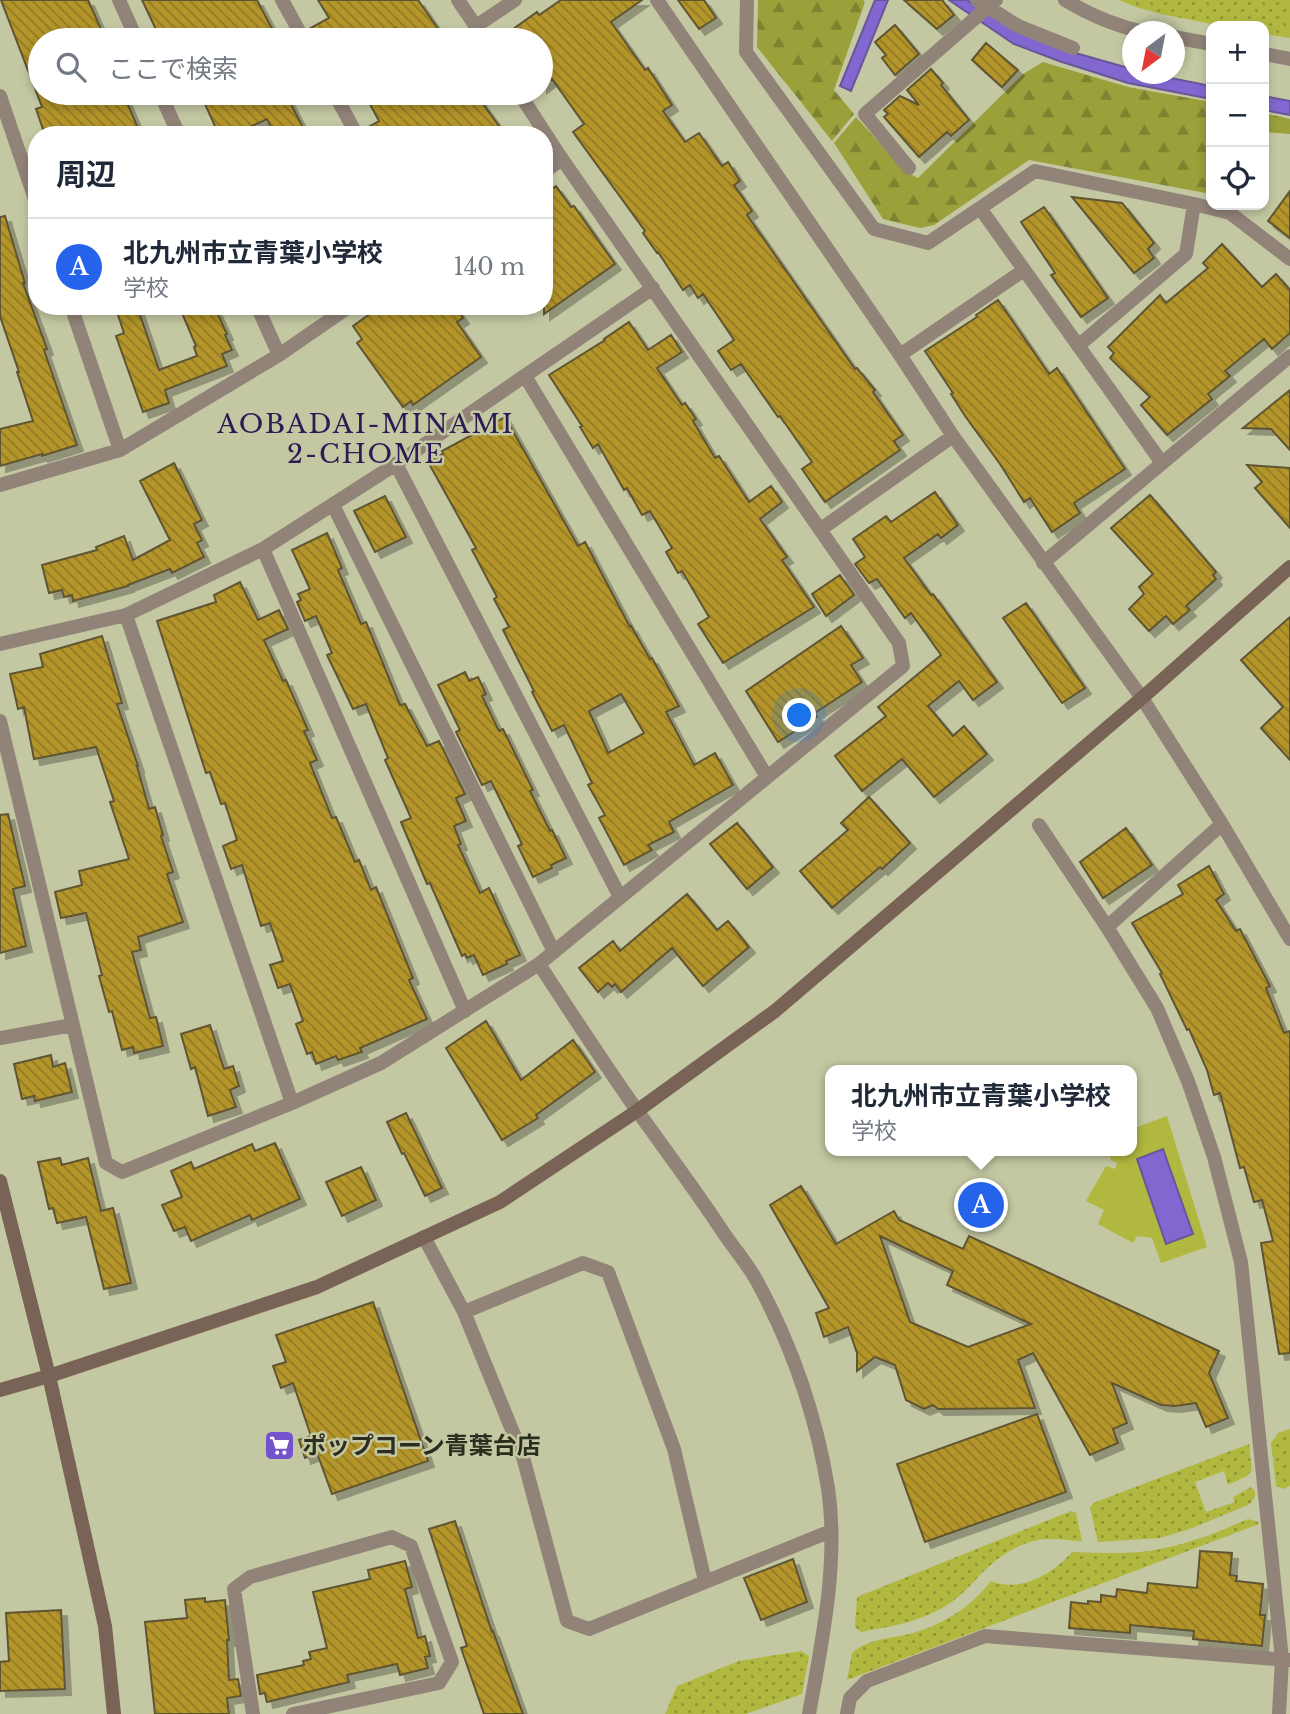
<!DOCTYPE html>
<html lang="ja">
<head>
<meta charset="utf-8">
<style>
  :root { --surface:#fff; --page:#f2f2f3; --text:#1f2937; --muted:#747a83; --line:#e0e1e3; --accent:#2563eb }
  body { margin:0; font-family:"Libre Baskerville","Noto Sans JP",serif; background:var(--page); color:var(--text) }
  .controls { position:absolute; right:21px; top:21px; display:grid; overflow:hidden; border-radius:14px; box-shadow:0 4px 10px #0003 }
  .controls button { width:63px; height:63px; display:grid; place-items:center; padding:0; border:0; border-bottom:2px solid var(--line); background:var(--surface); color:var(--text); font:35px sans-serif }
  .compass { position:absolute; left:1122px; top:21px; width:63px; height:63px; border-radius:50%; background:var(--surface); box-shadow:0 4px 10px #0003; rotate:212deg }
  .you { position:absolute; left:800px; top:716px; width:24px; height:24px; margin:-18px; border:5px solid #fff; border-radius:50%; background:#1a73e8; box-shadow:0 0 0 10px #1a73e833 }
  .badge { display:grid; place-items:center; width:46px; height:46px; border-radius:50%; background:var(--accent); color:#fff; font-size:23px; font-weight:700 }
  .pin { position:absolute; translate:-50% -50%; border:4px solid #fff; box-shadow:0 2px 7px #0006 }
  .popup { position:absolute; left:825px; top:1065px; width:312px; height:91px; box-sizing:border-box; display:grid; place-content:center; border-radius:14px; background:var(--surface); filter:drop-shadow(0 2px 5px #0005); font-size:23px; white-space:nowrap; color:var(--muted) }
  .popup b { font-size:26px; color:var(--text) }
  .popup::after { content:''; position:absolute; left:50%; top:100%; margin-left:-14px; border:14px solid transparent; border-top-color:var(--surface) }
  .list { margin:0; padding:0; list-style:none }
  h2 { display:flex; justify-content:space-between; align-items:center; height:91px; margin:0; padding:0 28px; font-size:30px }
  h2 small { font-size:23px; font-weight:400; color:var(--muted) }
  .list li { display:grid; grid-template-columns:46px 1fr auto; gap:21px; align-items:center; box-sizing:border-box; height:98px; padding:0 28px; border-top:2px solid var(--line) }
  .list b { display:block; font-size:26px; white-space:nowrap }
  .list p { margin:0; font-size:23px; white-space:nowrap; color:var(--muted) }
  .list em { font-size:23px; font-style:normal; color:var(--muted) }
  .icon { flex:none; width:38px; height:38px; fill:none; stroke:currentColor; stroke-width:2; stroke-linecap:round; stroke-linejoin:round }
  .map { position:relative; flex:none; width:1290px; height:1714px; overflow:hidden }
  .search { position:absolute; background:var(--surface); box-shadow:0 4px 10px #0003; left:28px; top:28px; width:525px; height:77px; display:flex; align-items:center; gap:18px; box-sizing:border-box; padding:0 24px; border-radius:38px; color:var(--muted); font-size:26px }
  .panel { position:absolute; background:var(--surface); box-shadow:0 4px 10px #0003; left:28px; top:126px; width:525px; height:189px; border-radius:28px }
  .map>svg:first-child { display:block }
  .grass { fill:url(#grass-dots) }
  .forest { fill:url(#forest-firs) }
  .pitch { fill:#b1b83f }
  .water { fill:#8167cf; stroke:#68569a; stroke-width:2 }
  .building { fill:url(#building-back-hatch); stroke:#5f5432; stroke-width:2; fill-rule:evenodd; filter:url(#shadow) }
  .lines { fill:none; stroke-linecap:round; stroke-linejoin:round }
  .street { stroke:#928379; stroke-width:14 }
  .secondary { stroke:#796356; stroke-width:14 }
  .labels { text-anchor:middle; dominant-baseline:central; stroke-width:5; stroke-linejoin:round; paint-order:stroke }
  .poi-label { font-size:24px; font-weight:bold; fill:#2c2d1e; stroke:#c4c8a2; text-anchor:start }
  .neighbourhood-label { font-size:26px; letter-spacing:2px; fill:#2c1b55; stroke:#c4c8a2 }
</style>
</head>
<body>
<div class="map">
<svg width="1290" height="1714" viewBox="0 0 1290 1714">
  <defs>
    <pattern id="grass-dots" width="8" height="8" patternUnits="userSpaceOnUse" patternTransform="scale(1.75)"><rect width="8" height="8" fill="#b1b83f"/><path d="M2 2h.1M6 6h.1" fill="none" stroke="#909634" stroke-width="1.8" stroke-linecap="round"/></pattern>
    <pattern id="forest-firs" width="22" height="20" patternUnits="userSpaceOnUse" patternTransform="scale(1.75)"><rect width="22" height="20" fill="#9aa03a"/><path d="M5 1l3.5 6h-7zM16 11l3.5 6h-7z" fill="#7e8330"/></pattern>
    <pattern id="building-back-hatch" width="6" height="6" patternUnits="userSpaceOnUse" patternTransform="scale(1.75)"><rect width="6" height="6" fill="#b3952b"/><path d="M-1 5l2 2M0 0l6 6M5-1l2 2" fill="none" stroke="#927a24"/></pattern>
    <filter id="shadow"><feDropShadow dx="6" dy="6" stdDeviation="0" flood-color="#0004"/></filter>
  </defs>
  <rect width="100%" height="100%" fill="#c4c8a2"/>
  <path class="grass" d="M1119,0H1290V38L1264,34V26H1222L1161,14L1136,7Z
    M1290,1429V1486L1283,1489L1276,1486L1271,1443L1278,1433Z
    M1249,1444L1252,1470L1247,1476L1228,1485L1224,1471L1195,1482L1206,1512L1235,1502L1233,1497L1251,1487L1255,1492V1496L1250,1504L1190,1529L1160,1538L1098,1542L1090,1508L1093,1503Z
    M1071,1511L1076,1513L1082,1541C1072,1541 1061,1539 1050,1539C1022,1539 999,1556 980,1575C969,1587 958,1599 944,1607C918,1622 890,1627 861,1632L855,1627L857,1597Z
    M1248,1519L1258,1522L1259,1524L847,1680L852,1653C868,1639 888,1639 909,1634C941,1626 970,1608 991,1581C1020,1593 1053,1574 1072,1552C1098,1553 1124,1554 1149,1551C1183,1546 1217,1533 1248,1519Z
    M801,1651L809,1656L802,1694L746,1714H665L677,1686L739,1661Z"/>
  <path class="forest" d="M758,0H863L865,2L834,90L854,114L832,141L757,47Z
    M1043,62L1128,87L1211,102V194L1029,160L934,225L920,228L883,219L834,143L856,117L905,171L918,178L1023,74Z
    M1264,113L1290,119V134L1264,132Z"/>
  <path class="pitch" d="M1167,1116L1207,1247L1161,1263L1152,1238L1137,1236L1133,1243L1098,1224L1104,1210L1086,1201L1106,1166L1115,1169L1117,1163L1111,1160L1109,1151H1132V1129Z"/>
  <path class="water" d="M875,0H888L851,91L840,86Z
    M949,0H967L1014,29L1065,50L1132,69V74H1151L1211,86V99L1128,83L1059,61L1014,44Z
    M1264,96L1290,101V115L1264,110Z
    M1163,1149L1193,1234L1166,1244L1137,1159Z"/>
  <path class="building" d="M1,0H88L106,40H40V93H123L141,135H45L36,109L42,107Z
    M142,0H257L278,40H161Z
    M318,0H418L439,30L425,40H404L396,28L372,40H314L309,29L329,18Z
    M561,0H642L611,22L645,70L648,68L672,105L663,111L685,142L699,133L722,166L728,162L740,181L734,185L752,211L747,215L855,369L857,368L875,390L873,392L903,435L894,441L900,450L825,502L802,469L812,462L780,416L778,417L741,364L731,370L718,351L734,340L703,294L698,298L690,285L683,290L658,252L657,253L643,233L645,231L573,132L584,124L552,79L541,87V40H498L537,12L539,15Z
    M678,0H704L716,18L699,29Z
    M904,0H942L954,15L937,29Z
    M895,25L919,54L895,75L882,58L886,55L875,42Z
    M986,43L1018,70L1002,87L972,60Z
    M931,69L943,83L941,85L969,120L951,136L947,132L919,157L884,117L888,114L884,110L900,96L919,105L907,90Z
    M200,93H285L307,135H275L267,119L233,135H219Z
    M364,93H475L499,126L487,135H367L365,129L379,121Z
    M556,186L571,207L574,206L615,264L544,314V194Z
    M1290,191V238L1268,221Z
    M1072,197L1122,203L1154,243L1148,249L1154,258L1134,273Z
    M1044,207L1108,298L1081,317L1051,275L1055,273L1021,222Z
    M5,216L25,283H23L47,349L44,350L77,445L42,456V454L0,466V429L33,421L17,372H19L0,316V217Z
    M1222,244L1262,287L1276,274L1290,290V333L1272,349L1264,339L1225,371L1230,376L1208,394L1212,399L1167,435L1141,405L1150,397L1110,358L1114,353L1108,347L1160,295L1166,303L1208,268L1203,263Z
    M998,300L1049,374L1057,368L1125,469L1074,503L1080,513L1052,532L1030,498L1024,502L1000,464L965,416L951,394L953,393L925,351L977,317L976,315Z
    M115,306H137L159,370L197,356L194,347L196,346L179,306H214L227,334L225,335L232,350L222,354L227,366L165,390L169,403L143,412L116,336L124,333Z
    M381,306H455L463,318L457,322L481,357L413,405L411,401L403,407L357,343L362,339L353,326Z
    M629,322L648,350L671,335L682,352L657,368L682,405L685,403L696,419L693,421L715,458L719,456L749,502L771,486L782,502L760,519L787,557L782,560L814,607L723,663L698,624L709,617L682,571L678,573L666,552L672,548L650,511L642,515L627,488L624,490L598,444L593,448L580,427L582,426L549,375L605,340L604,339Z
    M1290,390V450L1271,429L1243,428Z
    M505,417L578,546L585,542L630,627L631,626L650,659L652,658L679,706L666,712L694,765L715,753L733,785L669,822L674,832L648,845L652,850L624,865L599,818L605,815L588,785L592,783L564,725L552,731L532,692L534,691L503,630L509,627L494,599L497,597L472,550L476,548L428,462L443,454L442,451ZM621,694L644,733L608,753L589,711Z
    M174,463L202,520L194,524L202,540L197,543L204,557L172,573L170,569L128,585V586L73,601L72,595L64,597L62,590L49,593L42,565L97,550L96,547L124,536L133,560L170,540L140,481Z
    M1247,465L1290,468V528L1255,488L1262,482Z
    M935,492L958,525L941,538L938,534L904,558L931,595L933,594L997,682L973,700L959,681L928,706L953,736L964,726L987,754L934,797L902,759L862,791L835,756L886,716L878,707L941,655L911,613L905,618L877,579L869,583L855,564L865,557L853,539L886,516L891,522Z
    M1150,495L1216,572L1213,575L1216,579L1186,606L1190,610L1173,624L1166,616L1149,631L1129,609L1144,594L1139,587L1153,574L1111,528Z
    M385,496L406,537L375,552L354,511Z
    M327,533L342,568L338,570L361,624L366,622L400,705L405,704L427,746L439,741L465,794L456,798L466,821L454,826L461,844L458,845L480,893L489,888L520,955L506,961L507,964L483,975L474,955L467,958L465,954L462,956L430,883L427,884L401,822L411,818L385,760L388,758L366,704L353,709L327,655L332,653L316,616L305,621L297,602L301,600L298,594L310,589L292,550Z
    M840,575L854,595L826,616L812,594Z
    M240,582L258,620L279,610L288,629L264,640L283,681L286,680L308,730L304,731L317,760L310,763L332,818L336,817L355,862L359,860L371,890L376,887L413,978L409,980L427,1019L360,1048L362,1052L338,1060L336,1056L316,1064L312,1052L307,1054L296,1024L303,1021L290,984L278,988L270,965L283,961L270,923L261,926L242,865L231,869L223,846L237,840L225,803L221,804L210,772L206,773L157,621L216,602L214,595Z
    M1026,603L1085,688L1062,703L1003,618Z
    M1290,617V760L1261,728L1283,707L1241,660Z
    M841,626L863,658L851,665L862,682L815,713L817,717L778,742L746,691Z
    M102,636L122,703L117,704L138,766H137L149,809L155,807L163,835L161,836L173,872L167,874L183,922L138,937L141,950L132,952L150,1018L156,1017L163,1046L134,1053L133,1047L122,1050L112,1011L109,1012L99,976L102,975L86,913L61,918L55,892L82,885L79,871L129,859L110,802L114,801L96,747L34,759L24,707L18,709L10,674L43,667L40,654Z
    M465,672L469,681L478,677L486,694L482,696L499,731L503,729L533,790L530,791L550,831L552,830L566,858L551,865L552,868L533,877L518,846L522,844L491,781L482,785L456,732L460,730L438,685Z
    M869,797L910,843L882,869L880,867L832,908L800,871L848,830L841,823Z
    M8,814L25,886L13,889L26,946L0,953V815Z
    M737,823L773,867L747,889L710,844Z
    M1126,828L1152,865L1103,898L1080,862Z
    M1209,866L1224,894L1216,900L1236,931L1240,929L1270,986L1266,988L1284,1033L1290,1031V1353L1279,1354L1261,1243L1273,1241L1262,1200L1254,1202L1244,1167L1240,1168L1220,1093L1214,1095L1207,1070L1189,1029L1187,1030L1160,974L1162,973L1132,923L1183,894L1178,885Z
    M687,894L717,930L728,921L749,947L703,986L672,948L621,992L615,984L612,987L608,983L598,992L579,968L613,941L620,951Z
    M486,1021L521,1080L573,1040L595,1072L536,1115L538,1118L502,1140L446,1048Z
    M210,1025L224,1069L233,1066L239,1086L230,1090L236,1107L208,1116L195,1067L191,1069L181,1034Z
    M51,1055L53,1067L65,1063L72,1092L35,1101L34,1096L22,1099L14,1064Z
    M406,1113L442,1188L425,1196L404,1153L402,1154L387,1122Z
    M275,1143L300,1199L252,1220L250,1215L191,1241L185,1227L174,1231L162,1205L182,1197L171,1171L191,1162L194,1169L252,1144L255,1151Z
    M60,1158L62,1165L88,1158L101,1211L113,1208L131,1283L104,1289L86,1217L57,1223L53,1208L49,1209L38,1162Z
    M361,1167L376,1200L342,1216L326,1182Z
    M801,1186L836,1244L894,1211L899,1220L963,1249L969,1236L1219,1351L1209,1373L1228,1418L1206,1427L1196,1403L1175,1406L1161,1405L1112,1383L1127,1423L1113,1429L1118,1443L1090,1455L1033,1353L1018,1360L1035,1408L938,1409L933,1405L924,1409L906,1400L895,1365L875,1357L857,1371V1353L848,1327L824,1337L816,1313L829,1308L770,1205ZM880,1236L953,1271L947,1285L1031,1324L968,1347L910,1322Z
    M373,1302L428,1461L332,1494L317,1453L305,1458L299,1440L311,1436L293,1383L281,1388L273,1366L286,1362L276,1335Z
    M1037,1414L1066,1492L925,1542L897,1464Z
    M455,1521L492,1632L493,1631L523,1714H484L461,1648L467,1646L429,1529Z
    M1200,1551L1232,1553L1230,1575L1237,1576L1236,1581L1263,1584L1260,1615H1265L1262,1646L1193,1639L1194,1631L1130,1625V1633L1069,1628L1071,1602L1088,1604V1601L1101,1602V1595L1116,1597L1117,1589L1147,1593L1148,1583L1197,1588Z
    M793,1559L807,1602L761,1620L744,1578Z
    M405,1561L412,1587L405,1589L418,1638L425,1636L430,1656L425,1657L428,1668L400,1675L397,1664L347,1675L349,1682L267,1702L265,1693L260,1694L257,1675L304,1665L303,1661L311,1659L309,1652L327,1648L313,1592L370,1579L368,1570Z
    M205,1598V1602L225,1600L229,1640H227L229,1680L238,1679L241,1696L227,1698L229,1714H155L145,1622L187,1618L185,1600Z
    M61,1610L65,1689L0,1691V1662L9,1661L6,1613Z"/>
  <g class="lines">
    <path class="street" d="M119,0L137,40
      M282,0L304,40
      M458,0L485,40
      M657,0L900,355L953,436L1142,698L1222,824L1290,939
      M747,0L746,52L874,229L928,243L1035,171L1194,204L1230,213L1290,259
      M977,0L1018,26L1073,48
      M1065,0C1090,15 1115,26 1144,32
      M476,26L515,0
      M1174,37L1211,44
      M1264,54L1290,59
      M160,93L179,135
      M334,93L357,135
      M0,96L37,205
      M909,168L865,114L996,0
      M544,172L562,159
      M980,208L1162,463
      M71,306L120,450
      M257,306L279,355
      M1078,346L1186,254L1194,204
      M900,355L1024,270
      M525,376L767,777
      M396,464L620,897
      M0,485L120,450L279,355L350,306
      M333,505L554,952
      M821,529L953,436
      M263,549L465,1011
      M1043,563L1290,356
      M126,615L292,1103
      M0,644L126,615L263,549L396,464L653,288
      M0,721L106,1163L122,1172L292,1103L381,1063L539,964L903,666L899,643L562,159L519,93
      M1039,825L1107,927L1157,1008L1188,1081L1214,1157L1241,1262L1282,1659L1279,1714
      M1107,927L1222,824
      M539,964C571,1013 603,1062 636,1109C666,1151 697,1192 725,1235C736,1251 749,1266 758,1283C793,1348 816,1415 828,1488C839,1561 822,1642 809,1714
      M0,1038L72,1025
      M424,1237L464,1312L523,1457L567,1621L589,1629L831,1531
      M464,1312L583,1263L608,1272L674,1449L705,1581
      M253,1714L234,1589L250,1577L392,1537L411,1546L452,1662L439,1683L293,1714
      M847,1714L850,1698L867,1681L985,1636L1289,1660"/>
    <path class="secondary" d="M0,1181L49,1376L105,1626L114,1714
      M0,1390L49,1376L317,1287L500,1202L637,1111L775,1011L1142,698L1290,567"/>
  </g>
  <defs>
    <symbol id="supermarket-square" viewBox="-11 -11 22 22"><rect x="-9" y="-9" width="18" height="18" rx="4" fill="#7452cb" stroke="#c4c8a2"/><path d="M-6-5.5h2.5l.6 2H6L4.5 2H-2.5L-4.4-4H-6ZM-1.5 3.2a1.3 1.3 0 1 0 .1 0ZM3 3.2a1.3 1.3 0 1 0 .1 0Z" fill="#fff"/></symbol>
  </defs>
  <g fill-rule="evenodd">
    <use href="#supermarket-square" x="262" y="1428" width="35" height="35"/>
  </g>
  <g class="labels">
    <g class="poi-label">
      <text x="302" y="1445">ポップコーン青葉台店</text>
    </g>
    <g class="neighbourhood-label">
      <text x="366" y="424">AOBADAI-MINAMI<tspan x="366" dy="30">2-CHOME</tspan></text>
    </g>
  </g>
</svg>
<div class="controls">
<button>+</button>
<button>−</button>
<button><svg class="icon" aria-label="locate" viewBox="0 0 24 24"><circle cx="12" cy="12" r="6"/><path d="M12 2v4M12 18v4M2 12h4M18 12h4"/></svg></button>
</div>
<svg class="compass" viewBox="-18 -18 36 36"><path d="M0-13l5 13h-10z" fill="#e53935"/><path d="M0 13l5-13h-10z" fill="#747a83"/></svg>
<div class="you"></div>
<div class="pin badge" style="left:981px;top:1205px">A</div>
<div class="popup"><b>北九州市立青葉小学校</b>学校</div>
<div class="search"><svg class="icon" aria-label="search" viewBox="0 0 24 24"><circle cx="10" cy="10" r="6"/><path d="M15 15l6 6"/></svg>ここで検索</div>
<section class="panel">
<h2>周辺<small></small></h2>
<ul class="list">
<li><span class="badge">A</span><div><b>北九州市立青葉小学校</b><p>学校</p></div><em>140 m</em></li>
</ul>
</section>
</div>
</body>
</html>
